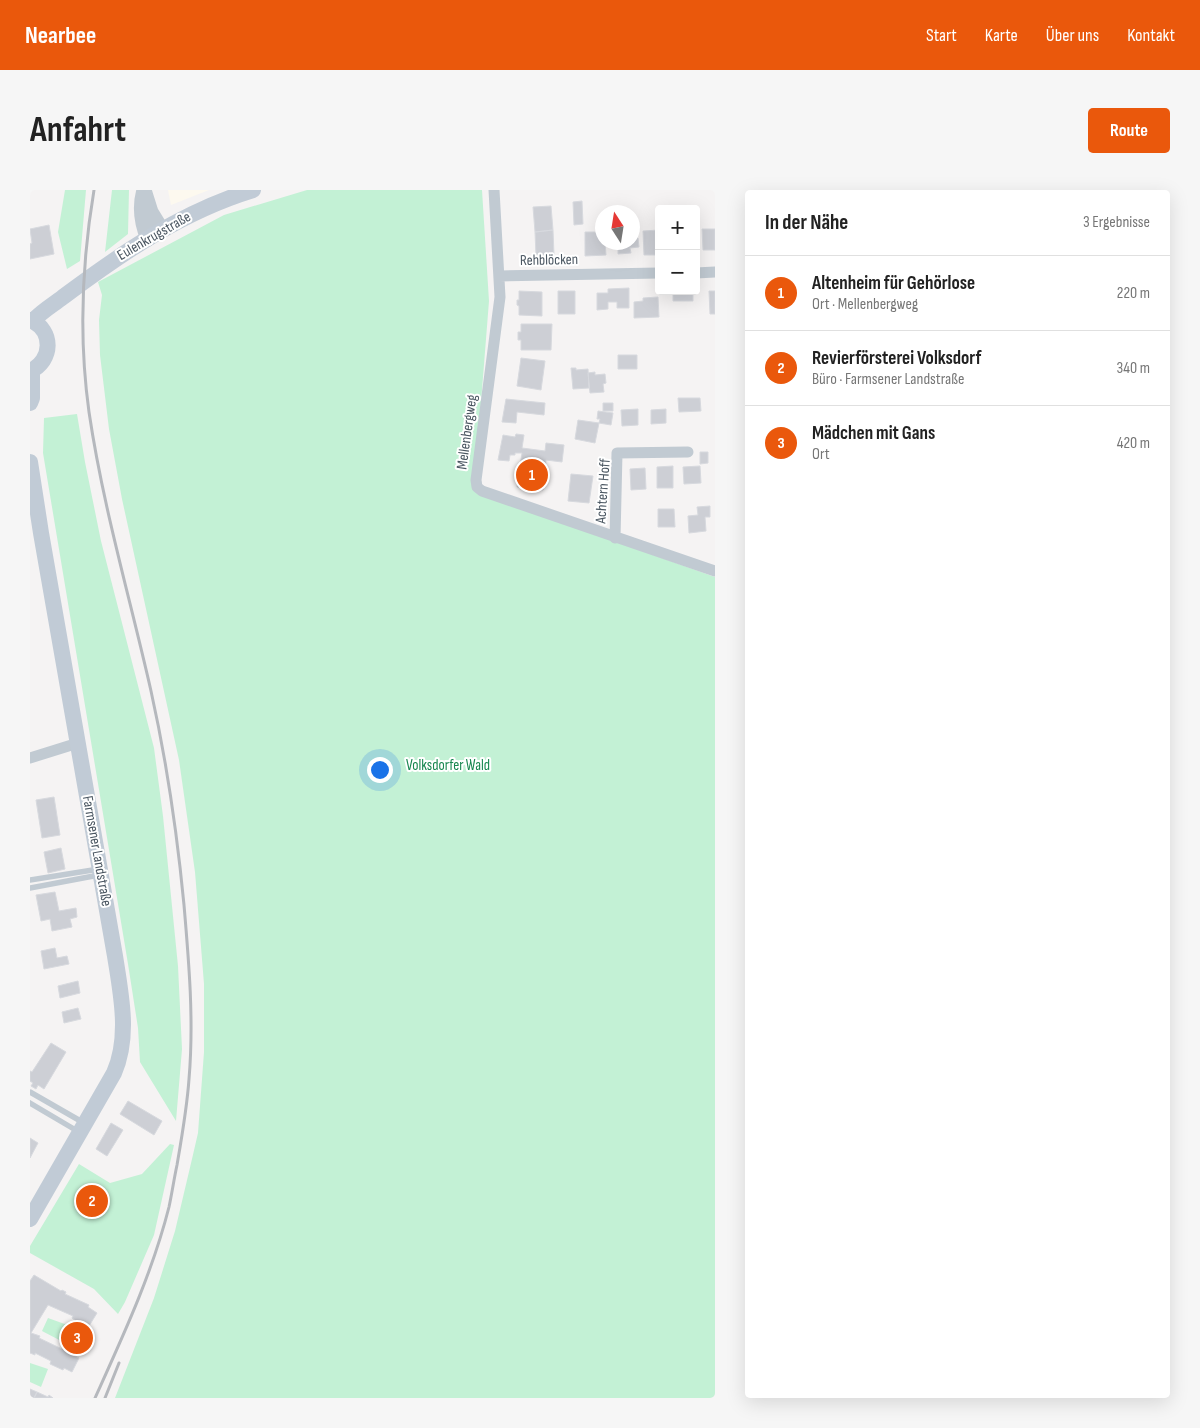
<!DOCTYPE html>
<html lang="de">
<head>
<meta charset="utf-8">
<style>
  :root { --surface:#fff; --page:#f6f6f6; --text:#222; --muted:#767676; --line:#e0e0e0; --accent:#ea580c }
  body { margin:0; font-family:"Sofia Sans Condensed",sans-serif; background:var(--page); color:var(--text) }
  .controls { position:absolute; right:15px; top:15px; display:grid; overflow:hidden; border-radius:5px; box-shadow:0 5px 20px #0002 }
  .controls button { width:45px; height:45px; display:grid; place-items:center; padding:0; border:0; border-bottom:1px solid var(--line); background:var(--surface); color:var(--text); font:25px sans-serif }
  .compass { position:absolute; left:565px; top:15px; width:45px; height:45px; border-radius:50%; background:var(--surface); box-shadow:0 5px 20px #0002; rotate:348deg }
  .you { position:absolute; left:349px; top:579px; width:18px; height:18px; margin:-12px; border:4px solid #fff; border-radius:50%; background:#1a73e8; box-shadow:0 0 0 8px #1a73e833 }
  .badge { display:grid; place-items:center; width:32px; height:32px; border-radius:50%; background:var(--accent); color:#fff; font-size:16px; font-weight:700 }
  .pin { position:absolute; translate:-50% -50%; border:2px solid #fff; box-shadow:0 1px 5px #0006 }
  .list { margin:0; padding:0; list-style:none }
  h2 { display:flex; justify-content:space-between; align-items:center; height:65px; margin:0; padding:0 20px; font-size:21px }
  h2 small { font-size:16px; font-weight:400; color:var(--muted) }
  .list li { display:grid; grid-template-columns:32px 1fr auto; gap:15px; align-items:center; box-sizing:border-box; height:75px; padding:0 20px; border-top:1px solid var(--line) }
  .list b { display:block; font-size:19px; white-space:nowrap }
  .list p { margin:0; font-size:16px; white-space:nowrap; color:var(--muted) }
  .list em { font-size:16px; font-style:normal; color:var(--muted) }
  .map { position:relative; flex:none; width:685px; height:1208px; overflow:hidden; border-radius:5px }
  header { display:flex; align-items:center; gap:30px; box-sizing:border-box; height:70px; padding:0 25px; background:var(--accent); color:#fff }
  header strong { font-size:24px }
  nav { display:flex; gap:28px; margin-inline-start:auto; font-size:18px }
  .intro { display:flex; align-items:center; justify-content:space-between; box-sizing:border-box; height:120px; padding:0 30px }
  h1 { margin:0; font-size:35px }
  .button { padding:12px 22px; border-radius:5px; background:var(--accent); color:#fff; font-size:18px; font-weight:700 }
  main { display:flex; gap:30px; padding:0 30px }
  aside { flex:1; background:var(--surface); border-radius:5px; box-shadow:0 5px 20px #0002 }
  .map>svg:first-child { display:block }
  .commercial { fill:#fdf9ef }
  .green { fill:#c3f1d5 }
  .building { fill:#cdcfd5; stroke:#d7d9de }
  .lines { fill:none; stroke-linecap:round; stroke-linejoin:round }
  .service { stroke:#c1cad2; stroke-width:5.5 }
  .minor { stroke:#c1cad2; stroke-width:11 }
  .tertiary { stroke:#c1cad2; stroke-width:15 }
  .secondary { stroke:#c1cbd6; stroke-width:16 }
  .rail { stroke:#b5b8bd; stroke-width:3 }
  .labels { text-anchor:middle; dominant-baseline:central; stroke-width:4; stroke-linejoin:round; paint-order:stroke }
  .street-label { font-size:15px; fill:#4a5661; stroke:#fff }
  .park-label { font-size:15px; fill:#17864f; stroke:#fff }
</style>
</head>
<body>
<header>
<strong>Nearbee</strong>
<nav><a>Start</a><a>Karte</a><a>Über uns</a><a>Kontakt</a></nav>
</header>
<div class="intro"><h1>Anfahrt</h1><a class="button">Route</a></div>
<main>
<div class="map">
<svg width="685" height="1208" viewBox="0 0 685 1208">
  <rect width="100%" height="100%" fill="#f5f3f3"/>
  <path class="commercial" d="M138,0H179L141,15Z"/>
  <path class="green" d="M35,0H56L50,71L37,79L28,42Z
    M82,0H99L98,44L75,62Z
    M277,0H452L459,111L444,301L685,387V1208H85L124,1108L145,1041L162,969L168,943L174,862V794L165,682L149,570L92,309L79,239L70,165L69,130L72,105L68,92L194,25Z
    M47,224L55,272L71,351L124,558L133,626L148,776L152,859L146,931L110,872L108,838L98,774L13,263L14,228Z
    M140,954L144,955L124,1045L95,1112L88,1124L64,1099L0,1063V1056L49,974L80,993L112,984Z
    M18,1128L43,1137L35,1153L12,1141Z
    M0,1173L18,1179L11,1197L0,1192Z"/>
  <path class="building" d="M552,11L553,34L544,35L543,12Z
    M521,16L523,40L505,42L503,17Z
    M19,35L24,64L0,69V54L2,53L0,39Z
    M672,39H685V60H673Z
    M523,40L524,65L506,66L505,42Z
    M629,40V65H614L613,41Z
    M555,42H572V52H575L576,65L555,66Z
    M602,48H608L609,57L600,58L601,63L588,64V52H602Z
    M599,98V118H587V112H578V119L567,120V103H578V99Z
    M489,101L512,102V126L489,125V116L487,115V110H489Z
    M528,101H545V124H528Z
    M643,101H663V111H643Z
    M679,101H685V124H680Z
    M628,107L629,127L604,128V112L613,111V108Z
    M491,134H522L521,160H491V150H488V142H491Z
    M588,165H607V179H588Z
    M491,168L515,171L511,200L487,196Z
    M541,178H546V180L558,179L559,198L543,199Z
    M565,182V185L575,184L576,193L573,194L574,202L560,203L558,183Z
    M648,208H670L671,221L649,222Z
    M476,209L515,213L514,225L487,222L486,233L472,232Z
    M573,213H583V221H573Z
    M608,219V235L592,236L591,220Z
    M636,219V233L621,234V220Z
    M568,221L583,223L581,235L569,233L570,229H567Z
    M548,230L569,233L565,253L545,249Z
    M486,244L494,245L492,258L515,261L516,253L534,255L532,272L516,270L513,300L487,297L492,263H485V265H480L479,271L468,270L473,245L485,247Z
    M670,262H678V273L670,274Z
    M643,276V298H627V277Z
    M670,276L671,293L654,294L653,277Z
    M615,278L616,299L601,300L600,279Z
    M541,284L563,286L559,313L538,311Z
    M680,316V327H675L676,341L659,343L658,326L668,325L667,317Z
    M628,319H644L645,337H628Z
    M24,607L30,645L12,648L6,610Z
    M31,658L35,679L18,683L14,662Z
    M25,702L29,721L46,718L47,727L40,729L42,737L22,741L20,729L11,731L6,705Z
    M25,758L27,768L37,766L39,774L14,779L11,761Z
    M48,791L50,803L30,808L28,796Z
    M48,818L51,829L34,833L32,822Z
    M21,853L36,862L14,899L8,895L6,899L1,896L3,893L0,891V881L2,882Z
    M98,911L132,931L124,945L90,924Z
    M81,933L93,940L77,966L66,959Z
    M0,948L8,953L0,968Z
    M59,995L77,1005L65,1027L47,1017Z
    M4,1085L31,1101L32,1100L36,1102L35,1104L59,1115L58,1117L67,1123L59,1136L55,1133L53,1136L42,1128L43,1126L18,1115L1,1143L10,1146L9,1148L32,1159V1157L37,1159L35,1161L49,1168L42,1182L34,1178L33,1180L20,1174L21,1171L5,1163V1165L0,1163V1091Z
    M0,1199L7,1202L4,1208H0Z
    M7,1202L18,1207L19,1205L23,1208H4Z"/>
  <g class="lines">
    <path class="service" d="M0,690L69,679
      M0,698L69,685
      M0,902L54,933
      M0,913L49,942"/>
    <path class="minor" d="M464,0L470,107L446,290L447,297L452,301L685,381
      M666,83L685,82
      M470,86L629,83
      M585,348L587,263L658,262
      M0,568L48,553"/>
    <path class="tertiary" d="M114,0C109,17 111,32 118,49
      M115,3L121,22L132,40"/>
    <path class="secondary" d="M0,130C24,140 23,171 0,181
      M3,131C12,121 23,115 33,107C92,63 151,22 223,0
      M0,213L2,208V180
      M0,272L11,343L85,766C91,804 100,847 84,883L0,1029"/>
    <path class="rail" d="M64,0C52,72 49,150 59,222C73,317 100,408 121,501C137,573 147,642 154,715C159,773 164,831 159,889C157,918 152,946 147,975C144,989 142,1003 139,1017C122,1084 93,1146 65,1208
      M75,1208L89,1173"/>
  </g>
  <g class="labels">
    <g class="street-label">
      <text transform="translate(124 46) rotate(-30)">Eulenkrugstraße</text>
      <text transform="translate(519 70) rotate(-1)">Rehblöcken</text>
      <text transform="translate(437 242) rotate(-82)">Mellenbergweg</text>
      <text transform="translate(573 301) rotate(-86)">Achtern Hoff</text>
      <text transform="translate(67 661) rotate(80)">Farmsener Landstraße</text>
    </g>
    <g class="park-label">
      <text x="418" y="575">Volksdorfer Wald</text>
    </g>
  </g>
</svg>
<div class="controls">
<button>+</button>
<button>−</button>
</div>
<svg class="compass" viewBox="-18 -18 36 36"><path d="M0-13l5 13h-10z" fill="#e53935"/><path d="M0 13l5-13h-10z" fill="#767676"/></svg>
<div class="you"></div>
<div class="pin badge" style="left:502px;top:285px">1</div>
<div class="pin badge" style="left:62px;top:1011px">2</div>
<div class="pin badge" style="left:47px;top:1148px">3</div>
</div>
<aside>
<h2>In der Nähe<small>3 Ergebnisse</small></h2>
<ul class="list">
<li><span class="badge">1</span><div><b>Altenheim für Gehörlose</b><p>Ort · Mellenbergweg</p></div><em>220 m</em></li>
<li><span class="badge">2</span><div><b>Revierförsterei Volksdorf</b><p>Büro · Farmsener Landstraße</p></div><em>340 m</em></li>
<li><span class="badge">3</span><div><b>Mädchen mit Gans</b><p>Ort</p></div><em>420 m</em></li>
</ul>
</aside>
</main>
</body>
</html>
